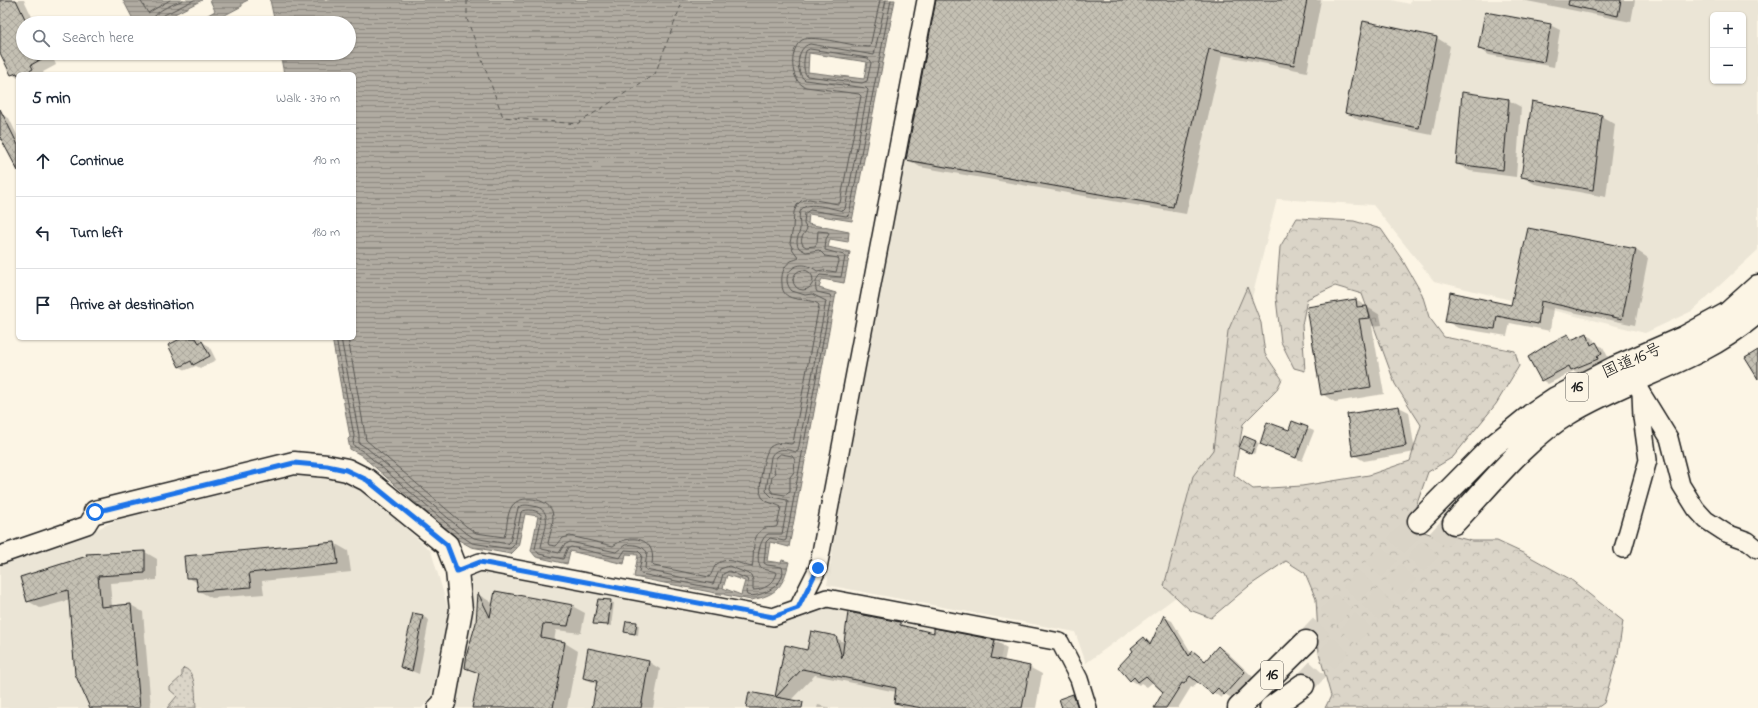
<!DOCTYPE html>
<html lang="en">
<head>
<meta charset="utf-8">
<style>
  :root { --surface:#fff; --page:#f6f6f7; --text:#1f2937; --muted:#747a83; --line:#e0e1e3 }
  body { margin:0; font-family:"Indie Flower","Klee One",sans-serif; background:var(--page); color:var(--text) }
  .controls { position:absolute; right:12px; top:12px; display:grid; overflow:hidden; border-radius:6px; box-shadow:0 1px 3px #0004 }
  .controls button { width:36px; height:36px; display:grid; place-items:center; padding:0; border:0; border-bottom:1px solid var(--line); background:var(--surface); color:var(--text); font:20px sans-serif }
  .stop { position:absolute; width:12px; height:12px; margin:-9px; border:3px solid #1a73e8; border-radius:50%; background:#fff }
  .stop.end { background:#1a73e8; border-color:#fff; box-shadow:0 1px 4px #0008 }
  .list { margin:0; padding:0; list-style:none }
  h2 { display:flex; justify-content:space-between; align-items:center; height:52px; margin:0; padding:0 16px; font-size:17px }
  h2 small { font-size:13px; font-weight:400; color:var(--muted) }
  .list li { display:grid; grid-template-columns:26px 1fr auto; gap:12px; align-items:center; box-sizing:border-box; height:72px; padding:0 16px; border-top:1px solid var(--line) }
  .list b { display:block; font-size:15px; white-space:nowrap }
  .list em { font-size:13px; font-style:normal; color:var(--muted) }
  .icon { flex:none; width:22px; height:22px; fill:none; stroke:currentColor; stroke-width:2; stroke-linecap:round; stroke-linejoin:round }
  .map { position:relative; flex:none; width:1758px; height:708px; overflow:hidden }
  .search { position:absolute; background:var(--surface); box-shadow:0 1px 3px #0004; left:16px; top:16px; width:340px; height:44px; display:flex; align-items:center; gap:10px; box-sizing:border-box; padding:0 14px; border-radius:22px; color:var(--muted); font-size:15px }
  .panel { position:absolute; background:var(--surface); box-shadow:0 1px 3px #0004; left:16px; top:72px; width:340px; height:268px; border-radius:6px }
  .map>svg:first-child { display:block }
  .built { fill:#ebe5d6; fill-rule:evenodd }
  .forest { fill:url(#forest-crowns); stroke:#7c7872 }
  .garden { fill:url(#garden-dots); stroke:#7c7872 }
  .water { fill:url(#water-rules); stroke:#75726c; fill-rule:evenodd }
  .shadow { fill:#0003 }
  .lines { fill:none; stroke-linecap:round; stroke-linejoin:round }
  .shore { stroke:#575551; stroke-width:1 }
  .ferry { stroke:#575551; stroke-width:1; stroke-dasharray:5 4; stroke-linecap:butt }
  .building { fill:url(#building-cross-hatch); stroke:#1c1c1c }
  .highway-tunnel { stroke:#dad4c7; stroke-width:22; stroke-dasharray:22 11; stroke-linecap:butt }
  .street-casing { stroke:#1c1c1c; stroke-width:20 }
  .secondary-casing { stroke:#1c1c1c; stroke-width:25 }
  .highway-casing { stroke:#1c1c1c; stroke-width:25 }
  .street { stroke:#fcf5e5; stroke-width:17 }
  .secondary { stroke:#fcf5e5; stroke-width:22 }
  .highway { stroke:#fcf5e5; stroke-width:22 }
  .route { stroke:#1a73e8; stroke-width:5 }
  .labels { text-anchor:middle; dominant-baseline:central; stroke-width:3; stroke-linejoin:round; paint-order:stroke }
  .shield { fill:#fcf5e5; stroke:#5f5d58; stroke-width:1 }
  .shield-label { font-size:16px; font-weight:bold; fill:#1c1c1c }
  .street-label { font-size:17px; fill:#1c1c1c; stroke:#fcf5e5 }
</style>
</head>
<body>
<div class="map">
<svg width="1758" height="708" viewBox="0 0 1758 708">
  <defs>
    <pattern id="forest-crowns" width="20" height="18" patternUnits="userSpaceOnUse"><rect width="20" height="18" fill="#dbd5c8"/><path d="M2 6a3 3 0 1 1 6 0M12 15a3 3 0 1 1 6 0" fill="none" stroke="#bbb6ab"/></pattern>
    <pattern id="garden-dots" width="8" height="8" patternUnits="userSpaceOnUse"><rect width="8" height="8" fill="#dbd5c8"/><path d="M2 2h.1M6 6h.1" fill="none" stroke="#bbb6ab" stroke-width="1.8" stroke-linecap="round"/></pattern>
    <pattern id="water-rules" width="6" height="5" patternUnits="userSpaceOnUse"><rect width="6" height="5" fill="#b0aba1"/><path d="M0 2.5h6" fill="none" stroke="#8e8a82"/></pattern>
    <pattern id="building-cross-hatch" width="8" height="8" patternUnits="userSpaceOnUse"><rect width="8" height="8" fill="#c4c0b3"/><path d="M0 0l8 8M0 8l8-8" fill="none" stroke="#a8a499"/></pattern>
  </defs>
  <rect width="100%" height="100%" fill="#fcf5e5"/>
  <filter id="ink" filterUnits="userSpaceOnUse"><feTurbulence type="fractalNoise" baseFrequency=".025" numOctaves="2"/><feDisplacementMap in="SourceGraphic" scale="8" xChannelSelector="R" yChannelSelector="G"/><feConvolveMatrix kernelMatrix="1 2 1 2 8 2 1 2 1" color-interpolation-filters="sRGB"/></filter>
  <g filter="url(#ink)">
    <path class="built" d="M919,0H1392L1410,4L1411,0H1758V250L1692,311L1645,333L1434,281L1373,205L1277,199L1176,597L1086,663L1075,632L827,585ZM1713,15H1743V81H1713Z
      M314,471L348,477L431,551L450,615L431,696L422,708H0V562L95,530L152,504Z
      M478,567L778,625L833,603L1005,636L990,708H449L467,585Z"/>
    <path class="forest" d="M1297,218L1354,221L1381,229L1403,261L1422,294L1429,317L1444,337L1515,351L1519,366L1496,404L1453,457L1428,472L1412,518L1418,530L1430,534L1452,536L1472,541H1497L1525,554L1570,579L1623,621L1618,654L1604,703L1597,708H1325L1331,696L1319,653L1316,599L1305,573L1286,561L1249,586L1211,618L1190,610L1164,586L1193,476L1213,450L1228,331L1247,287L1261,323L1265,354L1282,379L1276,391L1243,424L1234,475L1253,489L1302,486L1369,475L1410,461L1421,425L1395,384L1362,294L1335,286L1307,299L1302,325L1305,371L1294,368L1281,342L1276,298L1280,247Z"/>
    <path class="garden" d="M184,668C197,672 195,697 196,708H167L177,696L170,690V687L182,676V670Z"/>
    <path class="water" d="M123,0H202L161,21L162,23H135Z
      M210,0H248L242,3V6L210,23H194L215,11Z
      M270,0H895L852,221L809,214L808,224L849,232L848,242L830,239L828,247L850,252L844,283L822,279L819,288L836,293L789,547L770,542L767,561L781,563L782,560L789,562C783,587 777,595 751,600L634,577L638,555L626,554L624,564L570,551L567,564L536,557L531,551L538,516L525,514L518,547L511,554L471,547L457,539L361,455L350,449L348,439L350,437L332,338H354V74H284L280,53H349V23H275ZM809,53L867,62L864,79L808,72ZM727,575L745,581L741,595L723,588Z"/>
    <path class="shadow" d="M0,0H24L35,23H23V53H51L56,65L43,72L44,74H18V78L12,74L0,51Z
      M936,0H1321L1307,72L1222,55L1186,214L920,167L907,159Z
      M1522,0H1635L1631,22Z
      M1550,25L1560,30L1554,67L1489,55L1479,49Z
      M1437,38L1450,46L1432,135L1359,120L1346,112Z
      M1508,100L1521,107L1516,177L1470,171L1457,164Z
      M2,115L9,118L18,137V165L0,135V116Z
      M1601,116L1615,124L1606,197L1535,184L1522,177Z
      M1636,250L1648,258L1635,325L1553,308L1550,331L1510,323L1507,336L1458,328L1446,321L1512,306Z
      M1356,300L1380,315L1382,325L1372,326L1384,394L1335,402L1322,394Z
      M1587,335L1593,338L1595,344L1603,347L1608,357L1603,360L1604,363L1578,373L1574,371L1548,384L1542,380L1568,336L1574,339Z
      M184,338H200L202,342L209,346L216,360L200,368L196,366L186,370L180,367L169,346Z
      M1399,407L1409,412L1415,452L1364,461L1354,455L1348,415Z
      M1292,422L1314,431L1302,461L1268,447L1289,431Z
      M1256,442L1259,443L1254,454L1241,447Z
      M334,543L348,551L351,572L262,581L264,594L212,598L199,591L198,583L187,577Z
      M145,552L157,559V580L110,583L112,607L131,605L143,612L151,708H91L70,600L40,608L28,601Z
      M479,595L491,602L493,606H572L585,613L581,633L556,630L554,641L565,643L578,651L567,708H473L480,675L466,667L477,624Z
      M599,600L614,603L611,626L594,623Z
      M422,616L429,620L419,674L402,667Z
      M1164,617L1172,621L1192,654L1193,652L1207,661L1218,647L1227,652L1253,677L1233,699L1225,694L1221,698L1198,681L1193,688L1191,687L1178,708H1156L1164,692L1153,682L1147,687L1141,683L1139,685L1131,680L1144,638L1152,643Z
      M636,623L639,625L638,635L625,632Z
      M900,623L910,629L934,634L995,641L1007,648L1004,662L1029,667L1042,674L1036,708H905L895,702L896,692L815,675L789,702L797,708H747L776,698L786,646L808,651L835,637L845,643Z
      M589,649L649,662L660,669L653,708H593L598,685L584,678Z
      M1073,695L1083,701L1085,708H1063Z
      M818,705L831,708H817Z"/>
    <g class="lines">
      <path class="shore" d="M140,0L148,13L170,0
        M152,23C153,10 173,5 183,0
        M158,23L160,17L194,0
        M810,49L868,58L871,63L867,81L862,83L807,76C802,70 804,57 806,51Z
        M793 280a10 10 0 1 1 20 0a10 10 0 1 1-20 0Z
        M336,338L354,436L353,441L354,446L364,452L460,535L472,543L510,549L515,544L521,512C527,508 539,510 542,516L535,549L539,554L563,559L567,549L571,547L620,558L625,550L638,551L642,555L639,572L641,574L717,589L719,588L723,574L729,571L747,579C750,584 744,590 747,595C761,599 788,583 782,567L767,565L764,563L766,542L770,538L784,541L786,540L831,298L830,295L817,292C814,287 816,278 820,275L841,277L845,257L844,255L825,250L826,239L829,234L828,232L818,231L817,243L815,246L806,247L803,245C799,239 804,234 807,229L804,224L805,213L810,210L846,216L849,215L891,0
        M341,338L359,435V443L367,448L463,531L474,538L508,544L510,542L518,508C523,504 527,505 533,506C555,509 544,531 541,547L542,549L559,553L564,545L570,542L616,552L625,545C633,544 642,545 647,552L645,568L646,570L713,584L720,569L729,566L751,575L753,580V590C764,590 774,584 777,573C773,570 767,571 762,568C754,562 760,538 768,534H782L788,502L787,500L772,497L766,491L771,457C775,447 787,449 796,452L798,451L826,301L812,294L805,295L792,291C778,277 796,254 817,271L823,270L836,272L839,261L838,258L825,256L819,250L806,252L799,248C794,240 800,235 800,228C800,222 798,215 801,210C807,200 833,209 843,211L845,209L868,90L866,88L805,80C795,73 796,47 810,44L874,55L886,0
        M348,338L366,440L466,526L476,533L504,537C508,527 506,515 512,506C520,494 547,498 552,511C555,520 550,534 548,543L549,545L556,546L563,538L570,536L613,546C630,533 657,537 652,564L654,566L709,577C712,574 713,569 715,566C726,554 740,565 752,567C755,556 750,537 763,529C768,526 773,529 777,526L781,507C775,503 767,504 762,497C757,489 764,453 770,447C777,442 784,443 791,444L793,443L819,305C810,295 782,306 782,284C781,276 783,266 791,261C794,260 797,259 799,258L793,250L790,243L793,228L794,212L797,205L801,201L809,199L838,204L840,203L861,96L859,94L806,87C789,82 789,48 802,40C813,34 855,47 870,47L880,0
        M781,454L792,456L795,460L794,472L790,477V492L785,495L773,493L770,489L772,477L775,473L774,469L776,458Z"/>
      <path class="ferry" d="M467,0V19L503,117L577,124L655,74L683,0"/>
    </g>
    <path class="building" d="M0,0H16L27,23H23V53H52L31,65L33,69L24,74L18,75L17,73L11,75L0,53Z
      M936,0H1307L1294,65L1209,49L1173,207L906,160Z
      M1569,0H1621L1618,16L1568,5Z
      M1485,12L1551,24L1544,62L1478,49Z
      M1363,21L1437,37L1419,128L1345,113Z
      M1462,92L1509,99L1503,170L1456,164Z
      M1532,101L1602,115L1593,190L1521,177Z
      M0,109L18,145V171L0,137Z
      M1528,228L1636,249L1622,319L1541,301L1538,324L1497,316L1495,329L1445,322L1450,292L1511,305Z
      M1356,299L1357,307L1367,306L1370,318L1359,319L1371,387L1321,395L1307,307Z
      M1587,333L1591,345L1596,342L1602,353L1597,356L1598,359L1571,370L1569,366L1541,381L1528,357L1550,343L1568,334L1571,340Z
      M182,338H196L199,343L202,341L210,356L193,365L191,361L179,367L168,345Z
      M1758,350V379L1745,358Z
      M1399,406L1406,446L1353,456L1347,414Z
      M1292,421L1308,427L1296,458L1260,444L1267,422L1289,430Z
      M1244,436L1256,441L1251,454L1239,448Z
      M335,542L338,564L249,573L251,587L198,591L196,578H186L184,556Z
      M145,551V573L98,576L101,607L131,604L140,708H90L75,674L68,590L27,602L20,577L87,556L86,554Z
      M495,591L573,605L568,626L543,624L541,637L565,642L553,708H472L479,673L465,668L467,653L476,623L478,593L490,617Z
      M598,599L611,600L608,625L593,624Z
      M848,612L900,622V625L934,633V628L995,640L991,658L1030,666L1022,708H922L894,703L896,688L802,669L776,697L803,702L802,708H746L749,692L775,697L785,645L807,650L811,631L836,636L842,658Z
      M413,613L423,615L412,671L400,667Z
      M1164,615L1189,656L1193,651L1205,661L1218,646L1245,672L1224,695L1218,688L1212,694L1190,676L1184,684L1182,683L1166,708H1154L1163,692L1146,676L1138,682L1134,677L1130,681L1118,667L1133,651L1131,648L1144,637L1150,645Z
      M626,621L637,622L635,634L624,632Z
      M588,648L649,661L641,708H592L597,681L583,678Z
      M1073,694L1078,708H1062L1059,699Z"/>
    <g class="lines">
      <path class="highway-tunnel" d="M1306,642L1419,521
        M1303,685L1454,523"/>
      <defs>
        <path id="street" d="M1633,369L1640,391L1669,438L1681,485L1696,509L1706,520L1726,533L1748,541L1758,549
          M1623,549L1648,460L1642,417L1641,393
          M0,555L87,525L95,512
          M457,571L480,562L773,617L827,598L1060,642L1079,679L1088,708
          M798,608L818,568L926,0"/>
        <path id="secondary" d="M95,512L294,463L327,466L347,470L367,480L447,545L457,571L461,610L444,703L439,708"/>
        <path id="highway" d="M1419,521L1492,447L1535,412L1556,398L1614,368L1685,337L1727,314L1758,286
          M1454,523C1489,486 1525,439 1569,413C1612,387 1659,372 1703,349C1723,339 1741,326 1758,312
          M1239,708L1306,642
          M1271,708L1303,685"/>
      </defs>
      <use href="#street" class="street-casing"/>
      <use href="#secondary" class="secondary-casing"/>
      <use href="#highway" class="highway-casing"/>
      <use href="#street" class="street"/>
      <use href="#secondary" class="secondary"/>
      <use href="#highway" class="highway"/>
    </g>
  </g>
  <g class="lines" filter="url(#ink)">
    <path class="route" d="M95,512L294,463L327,466L346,470L367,480L447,545L457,571L480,562L773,617L798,608L818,568"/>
  </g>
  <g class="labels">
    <g class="shield">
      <rect x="1566" y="373" width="22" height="28" rx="3"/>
      <rect x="1261" y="661" width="22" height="28" rx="3"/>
    </g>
    <g class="shield-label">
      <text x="1577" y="387">16</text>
      <text x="1272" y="675">16</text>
    </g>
    <g class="street-label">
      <text transform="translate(1632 361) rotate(-24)">国道16号</text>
    </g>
  </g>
</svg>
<div class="controls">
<button>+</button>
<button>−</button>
</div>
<div class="stop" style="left:95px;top:512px"></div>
<div class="stop end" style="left:818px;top:568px"></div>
<div class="search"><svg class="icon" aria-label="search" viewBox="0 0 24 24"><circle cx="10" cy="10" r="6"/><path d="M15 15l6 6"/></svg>Search here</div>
<section class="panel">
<h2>5 min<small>Walk · 370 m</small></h2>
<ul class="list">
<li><svg class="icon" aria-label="ahead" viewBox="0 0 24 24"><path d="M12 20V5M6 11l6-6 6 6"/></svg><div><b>Continue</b></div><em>190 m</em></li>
<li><svg class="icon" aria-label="left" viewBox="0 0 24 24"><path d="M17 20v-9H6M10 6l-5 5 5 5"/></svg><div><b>Turn left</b></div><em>180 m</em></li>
<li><svg class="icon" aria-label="arrive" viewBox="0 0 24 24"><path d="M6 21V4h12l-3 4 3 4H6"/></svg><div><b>Arrive at destination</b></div></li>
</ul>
</section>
</div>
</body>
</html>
